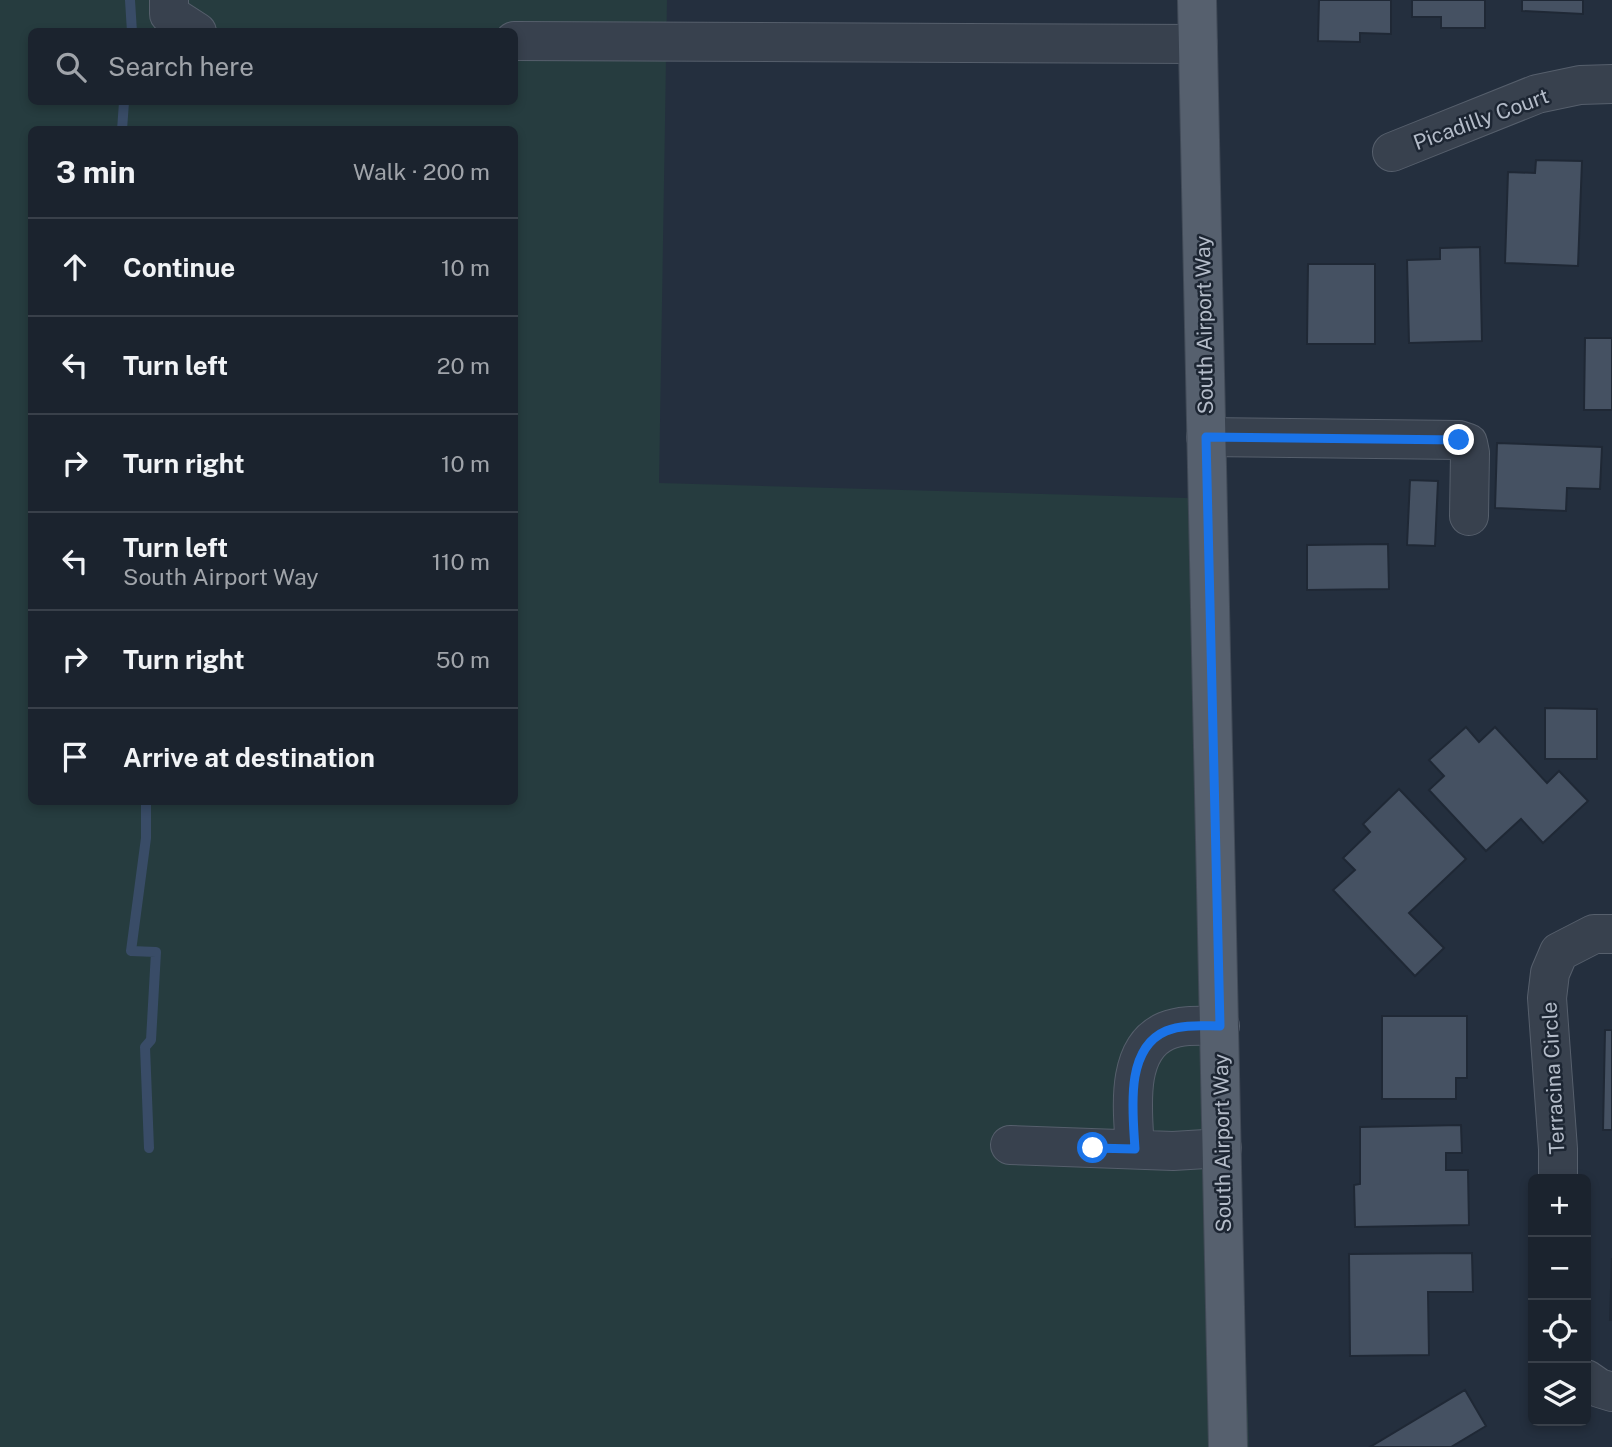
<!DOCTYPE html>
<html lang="en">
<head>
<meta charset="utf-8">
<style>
  :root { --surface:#1b232e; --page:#282f3a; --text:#f1f3f6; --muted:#a0a4aa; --line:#39404a }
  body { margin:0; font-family:"Public Sans",sans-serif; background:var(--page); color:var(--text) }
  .controls { position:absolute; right:21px; bottom:21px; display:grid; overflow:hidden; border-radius:10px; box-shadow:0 4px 10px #0003 }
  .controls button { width:63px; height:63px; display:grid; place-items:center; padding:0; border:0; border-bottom:2px solid var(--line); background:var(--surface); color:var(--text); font:35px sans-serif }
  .stop { position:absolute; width:21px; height:21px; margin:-16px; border:5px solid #1a73e8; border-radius:50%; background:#fff }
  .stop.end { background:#1a73e8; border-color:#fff; box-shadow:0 2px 7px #0008 }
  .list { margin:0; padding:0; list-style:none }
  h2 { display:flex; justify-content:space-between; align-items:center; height:91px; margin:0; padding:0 28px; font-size:30px }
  h2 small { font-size:23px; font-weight:400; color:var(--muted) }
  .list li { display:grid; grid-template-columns:46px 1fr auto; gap:21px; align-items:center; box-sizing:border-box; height:98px; padding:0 28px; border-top:2px solid var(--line) }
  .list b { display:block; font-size:26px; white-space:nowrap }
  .list p { margin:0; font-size:23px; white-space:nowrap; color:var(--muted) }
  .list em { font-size:23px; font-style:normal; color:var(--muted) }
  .icon { flex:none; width:38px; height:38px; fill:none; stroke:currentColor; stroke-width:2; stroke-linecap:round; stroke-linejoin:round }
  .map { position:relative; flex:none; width:1612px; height:1447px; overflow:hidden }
  .search { position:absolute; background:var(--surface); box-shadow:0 4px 10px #0003; left:28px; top:28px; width:490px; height:77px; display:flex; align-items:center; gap:18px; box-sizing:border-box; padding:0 24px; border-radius:10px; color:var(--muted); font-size:26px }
  .panel { position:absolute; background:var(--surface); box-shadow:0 4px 10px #0003; left:28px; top:126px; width:490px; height:679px; border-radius:10px }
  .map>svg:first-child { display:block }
  .green { fill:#263c3f; fill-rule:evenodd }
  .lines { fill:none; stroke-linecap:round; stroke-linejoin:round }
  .stream { stroke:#394c67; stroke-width:10 }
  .building { fill:#455162; stroke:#1f2835; stroke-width:2 }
  .minor-casing { stroke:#565f6c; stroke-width:40 }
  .major-casing { stroke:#414a57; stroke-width:40 }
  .minor { stroke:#38414e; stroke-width:38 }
  .major { stroke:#56606e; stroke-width:38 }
  .route { stroke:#1a73e8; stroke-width:9 }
  .labels { text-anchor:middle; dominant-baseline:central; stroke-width:5; stroke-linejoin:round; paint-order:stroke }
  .street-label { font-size:21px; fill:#b4bcc9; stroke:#1d2633 }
</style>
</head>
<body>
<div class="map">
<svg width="1612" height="1447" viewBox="0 0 1612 1447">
  <rect width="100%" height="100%" fill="#242f3e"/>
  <path class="green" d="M0,0H667L659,483L1221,499L1226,771L1249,1447H0ZM32,32H514V102H32ZM32,130H514V802H32Z"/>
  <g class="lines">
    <path class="stream" d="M130,0L132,32
      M122,130L124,102
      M146,802V838L131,951L156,952L151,1040L145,1047L149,1148"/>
  </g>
  <path class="building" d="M1319,0H1391V34L1360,33V42L1318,41Z
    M1412,0H1485V28H1441V17H1412Z
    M1522,0H1583V14L1522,11Z
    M1536,160L1582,161L1578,266L1505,263L1508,172L1535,173Z
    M1480,247L1482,341L1409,343L1407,260L1440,259V248Z
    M1308,264H1375V344H1307Z
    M1585,338H1612V410H1584Z
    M1497,443L1602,447L1600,489L1567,488L1566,511L1495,508Z
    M1410,480L1438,481L1435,546L1407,545Z
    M1388,544L1389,589L1307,590V545Z
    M1545,708L1597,709V759H1545Z
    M1466,727L1479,742L1495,727L1547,783L1559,771L1588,801L1543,843L1521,819L1486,851L1429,790L1444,776L1429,760Z
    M1399,789L1466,859L1409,913L1444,948L1415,976L1333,890L1355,870L1343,858L1370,832L1363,824Z
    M1382,1016H1467V1078H1456V1099H1382Z
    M1605,1030H1612V1130H1603Z
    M1461,1125L1462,1153H1446V1170H1468L1469,1225L1355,1227L1354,1185L1360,1184V1127Z
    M1472,1253L1473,1292H1428L1429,1355L1350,1356L1349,1254Z
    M1612,1258V1320H1610Z
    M1465,1390L1486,1426L1451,1447H1370Z"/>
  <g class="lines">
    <defs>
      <path id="minor" d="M169,0V14L197,32
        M514,41L1198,44
        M1392,152L1537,94L1580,85L1612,84
        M1206,437L1459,440L1468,443L1470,453L1469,516
        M1010,1145L1173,1151L1222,1148
        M1135,1149C1133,1113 1124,1049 1166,1031C1183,1024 1202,1026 1220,1026
        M1558,1179V1149L1547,998L1550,973L1559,952L1594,934H1612
        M1586,1379L1599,1388L1612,1392"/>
      <path id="major" d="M1197,0L1228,1447"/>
    </defs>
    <use href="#minor" class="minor-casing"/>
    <use href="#major" class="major-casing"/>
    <use href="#minor" class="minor"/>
    <use href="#major" class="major"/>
  </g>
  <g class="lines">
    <path class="route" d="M1093,1148L1135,1149C1133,1113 1124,1049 1166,1031C1183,1024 1202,1026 1220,1026L1206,437L1459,440"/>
  </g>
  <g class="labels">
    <g class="street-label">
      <text transform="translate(1481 119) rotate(-20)">Picadilly Court</text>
      <text transform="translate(1204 325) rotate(-91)">South Airport Way</text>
      <text transform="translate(1553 1078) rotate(-93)">Terracina Circle</text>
      <text transform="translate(1222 1143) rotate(-91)">South Airport Way</text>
    </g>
  </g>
</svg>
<div class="controls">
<button>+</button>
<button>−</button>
<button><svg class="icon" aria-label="locate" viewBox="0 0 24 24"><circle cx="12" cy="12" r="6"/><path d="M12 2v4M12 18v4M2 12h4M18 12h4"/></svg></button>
<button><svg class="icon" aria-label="layers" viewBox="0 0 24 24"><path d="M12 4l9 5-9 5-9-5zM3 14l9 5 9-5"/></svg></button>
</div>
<div class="stop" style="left:1093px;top:1148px"></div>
<div class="stop end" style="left:1459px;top:440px"></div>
<div class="search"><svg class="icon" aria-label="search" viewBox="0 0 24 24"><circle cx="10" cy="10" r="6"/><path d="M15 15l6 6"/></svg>Search here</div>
<section class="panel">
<h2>3 min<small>Walk · 200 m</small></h2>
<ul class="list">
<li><svg class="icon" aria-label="ahead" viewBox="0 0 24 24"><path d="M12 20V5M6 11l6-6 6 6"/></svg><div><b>Continue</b></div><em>10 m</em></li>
<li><svg class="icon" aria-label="left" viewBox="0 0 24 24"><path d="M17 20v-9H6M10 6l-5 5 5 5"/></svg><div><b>Turn left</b></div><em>20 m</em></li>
<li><svg class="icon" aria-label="right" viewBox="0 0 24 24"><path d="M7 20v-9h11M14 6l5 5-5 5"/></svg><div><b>Turn right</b></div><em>10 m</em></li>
<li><svg class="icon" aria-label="left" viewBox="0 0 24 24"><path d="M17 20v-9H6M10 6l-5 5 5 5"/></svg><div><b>Turn left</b><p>South Airport Way</p></div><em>110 m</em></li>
<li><svg class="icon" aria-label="right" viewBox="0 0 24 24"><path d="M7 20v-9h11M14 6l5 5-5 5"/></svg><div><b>Turn right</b></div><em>50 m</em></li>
<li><svg class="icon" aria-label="arrive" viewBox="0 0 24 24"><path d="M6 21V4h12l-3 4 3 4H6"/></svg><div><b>Arrive at destination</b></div></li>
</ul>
</section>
</div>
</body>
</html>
